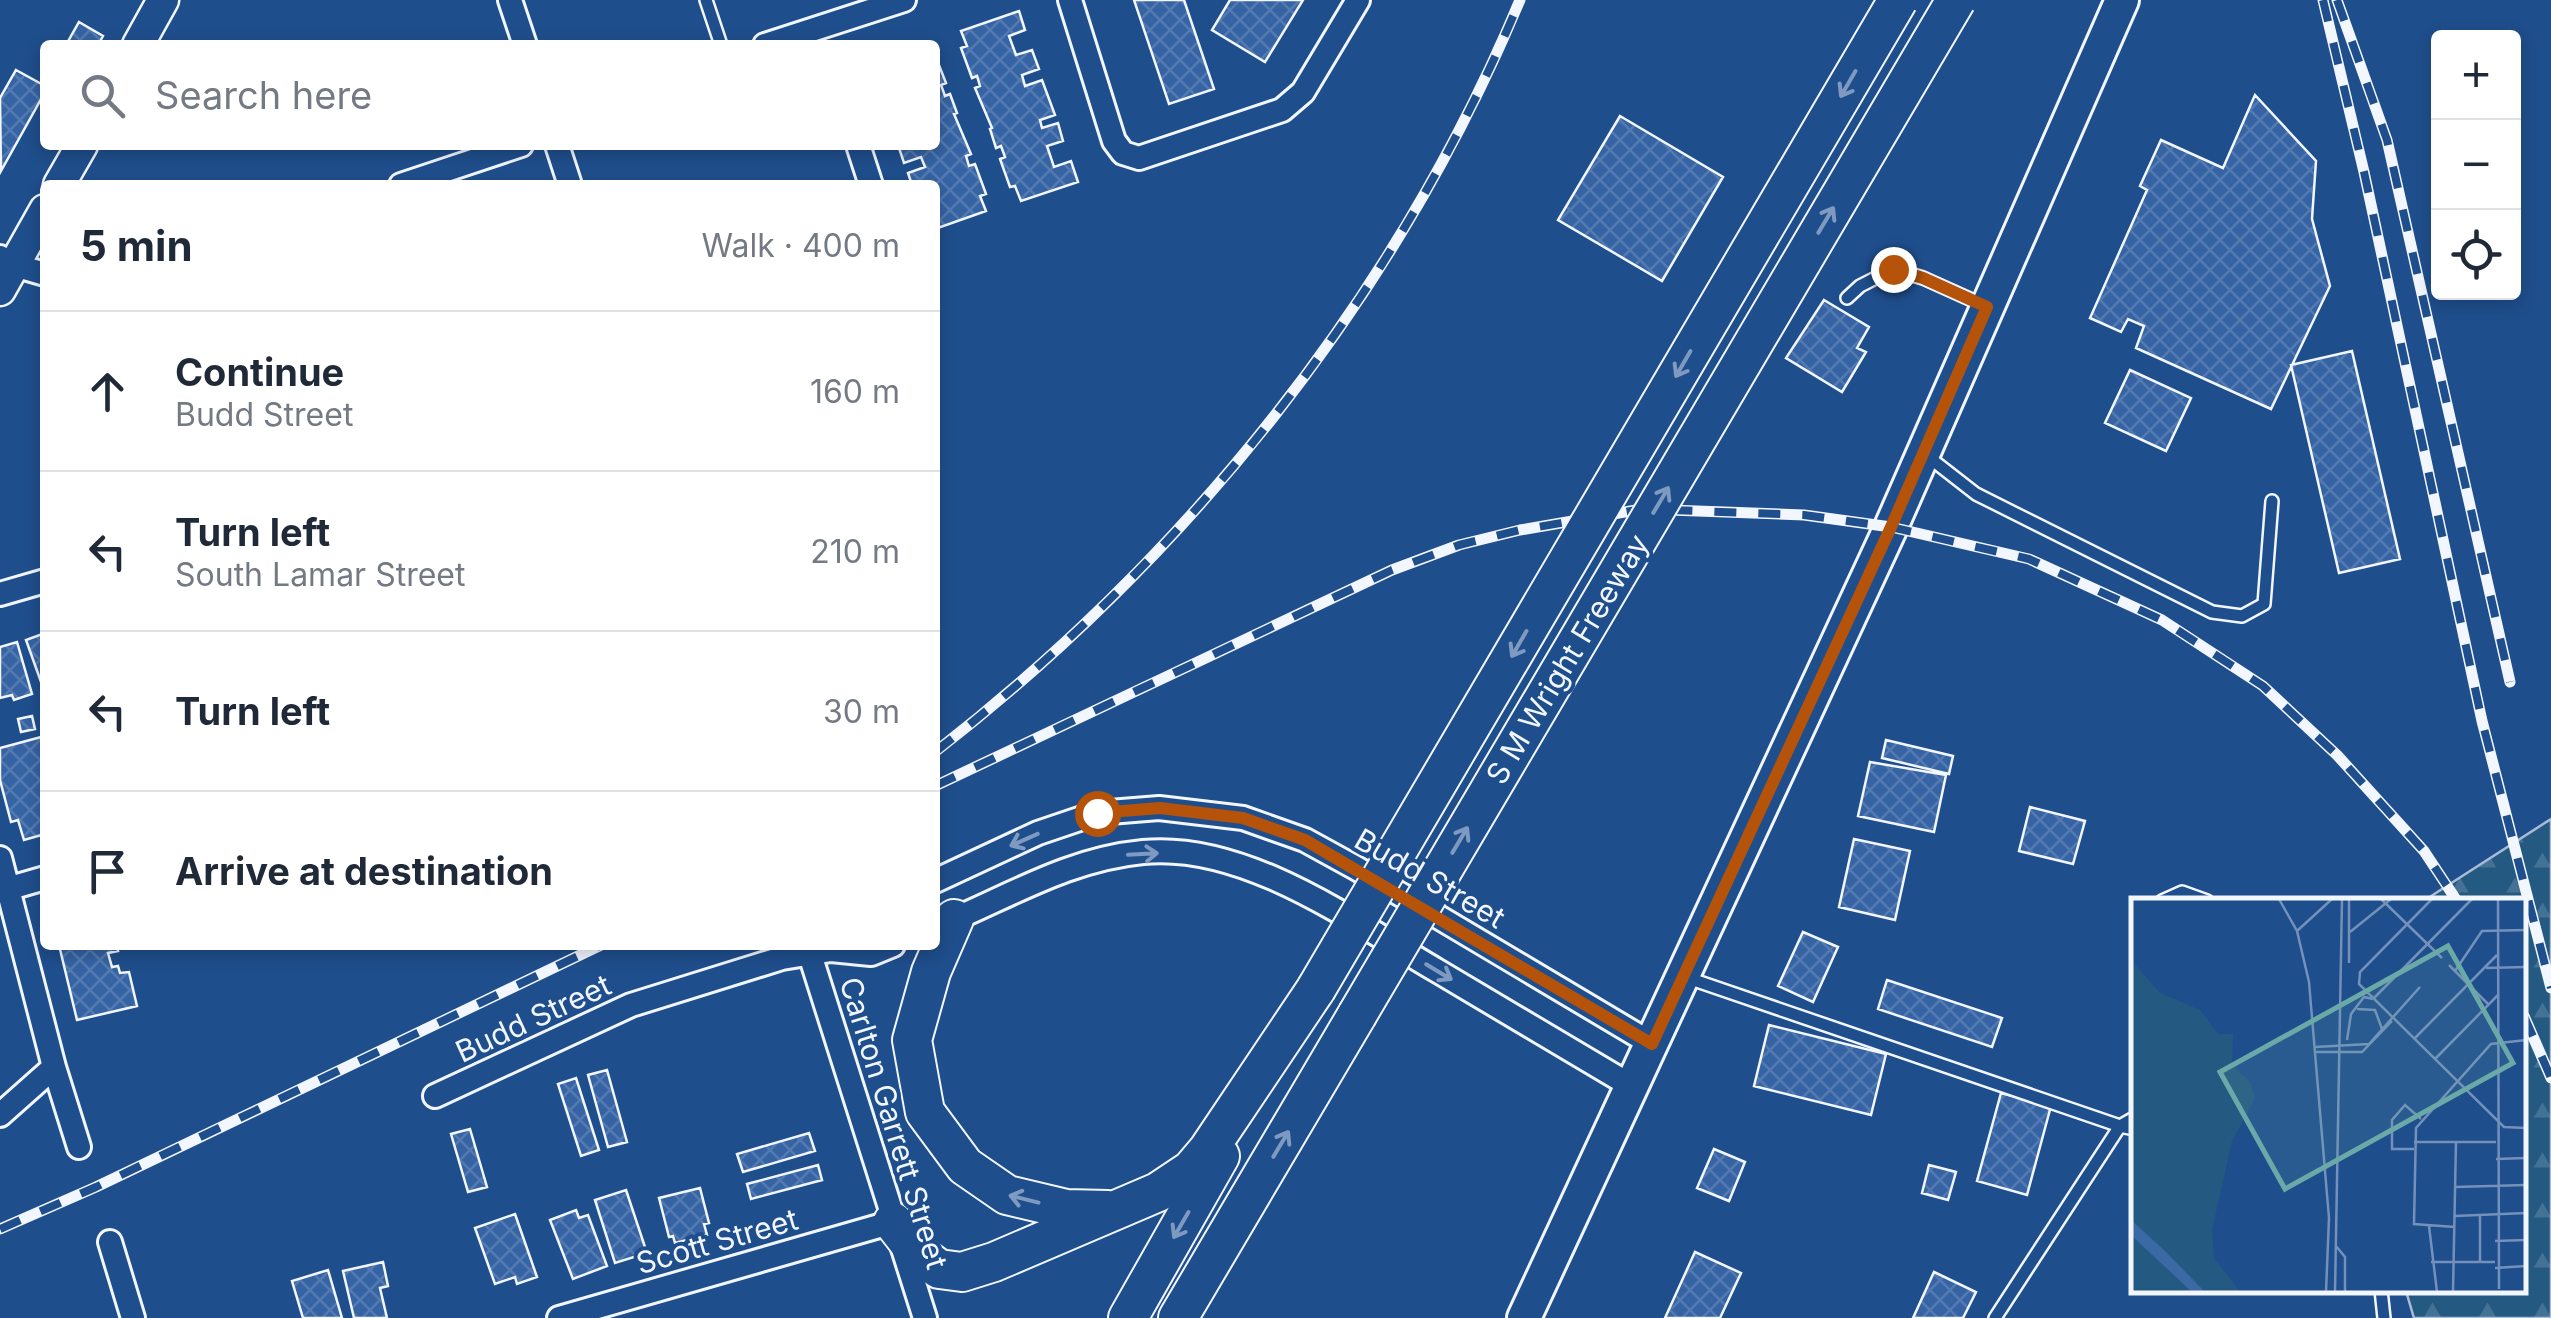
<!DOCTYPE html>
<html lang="en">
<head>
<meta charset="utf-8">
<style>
  :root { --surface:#fff; --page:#f2f2f3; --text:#1f2937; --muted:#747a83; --line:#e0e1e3 }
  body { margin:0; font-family:Inter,sans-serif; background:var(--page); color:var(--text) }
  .controls { position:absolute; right:30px; top:30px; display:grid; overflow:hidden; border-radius:10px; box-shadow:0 5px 15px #0003 }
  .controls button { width:90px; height:90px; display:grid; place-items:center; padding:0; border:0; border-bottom:2px solid var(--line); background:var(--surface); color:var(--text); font:50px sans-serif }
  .stop { position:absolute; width:30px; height:30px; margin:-22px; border:8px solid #b45309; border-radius:50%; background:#fff }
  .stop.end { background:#b45309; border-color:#fff; box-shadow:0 2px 10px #0008 }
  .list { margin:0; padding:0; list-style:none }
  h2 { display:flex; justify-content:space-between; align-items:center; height:130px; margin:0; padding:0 40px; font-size:42px }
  h2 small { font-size:32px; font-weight:400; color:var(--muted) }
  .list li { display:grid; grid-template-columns:65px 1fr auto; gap:30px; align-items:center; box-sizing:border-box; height:160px; padding:0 40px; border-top:2px solid var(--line) }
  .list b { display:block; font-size:38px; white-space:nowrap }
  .list p { margin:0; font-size:32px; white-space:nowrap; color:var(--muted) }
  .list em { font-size:32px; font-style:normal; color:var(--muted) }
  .icon { flex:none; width:55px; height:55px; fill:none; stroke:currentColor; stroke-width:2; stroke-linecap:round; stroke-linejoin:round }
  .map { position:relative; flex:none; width:2551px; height:1318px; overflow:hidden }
  .search { position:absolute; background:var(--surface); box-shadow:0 5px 15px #0003; left:40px; top:40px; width:900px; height:110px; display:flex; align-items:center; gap:25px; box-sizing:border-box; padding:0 35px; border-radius:10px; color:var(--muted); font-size:38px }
  .panel { position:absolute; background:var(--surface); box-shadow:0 5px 15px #0003; left:40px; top:180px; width:900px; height:770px; border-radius:10px }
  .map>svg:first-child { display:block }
  .forest { fill:url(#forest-firs); stroke:#a8bbd7; stroke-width:2.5 }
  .building { fill:url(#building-cross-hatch); stroke:#f2f6ff; stroke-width:2.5 }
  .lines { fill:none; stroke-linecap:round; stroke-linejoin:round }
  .service-casing { stroke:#f2f6ff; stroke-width:16 }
  .minor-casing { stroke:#f2f6ff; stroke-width:28 }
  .tertiary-casing { stroke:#f2f6ff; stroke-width:35 }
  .secondary-casing { stroke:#f2f6ff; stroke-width:38 }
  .primary-casing { stroke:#f2f6ff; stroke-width:42 }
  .service { stroke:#1f4e8c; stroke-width:11 }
  .minor { stroke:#1f4e8c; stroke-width:22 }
  .tertiary { stroke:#1f4e8c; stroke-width:30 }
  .secondary { stroke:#1f4e8c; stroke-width:32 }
  .primary { stroke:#1f4e8c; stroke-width:38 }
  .rail-casing { stroke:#f2f6ff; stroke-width:11 }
  .rail { stroke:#1f4e8c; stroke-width:8; stroke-dasharray:22; stroke-linecap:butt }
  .primary-bridge-casing { stroke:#f2f6ff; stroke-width:42; stroke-linecap:butt }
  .primary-bridge { stroke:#1f4e8c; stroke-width:38 }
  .oneway { stroke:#7e9ac0 }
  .route { stroke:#b45309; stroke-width:12 }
  .labels { text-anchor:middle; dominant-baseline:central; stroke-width:8; stroke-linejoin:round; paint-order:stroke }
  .street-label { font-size:30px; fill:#f2f6ff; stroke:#1f4e8c }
  .inset-road { fill:none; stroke:#7391ba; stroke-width:2.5 }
  .view { fill:#6aa9a8; fill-opacity:0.15; stroke:#6aa9a8; stroke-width:5 }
  .inset-edge { fill:none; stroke:#f2f6ff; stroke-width:5 }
</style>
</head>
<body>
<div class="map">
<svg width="2551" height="1318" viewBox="0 0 2551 1318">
  <defs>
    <pattern id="forest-firs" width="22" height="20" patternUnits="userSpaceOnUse" patternTransform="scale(2.5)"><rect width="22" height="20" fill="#245a82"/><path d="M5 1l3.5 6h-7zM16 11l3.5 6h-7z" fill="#447295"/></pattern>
    <pattern id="building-cross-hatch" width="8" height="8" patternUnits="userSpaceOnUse" patternTransform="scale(2.5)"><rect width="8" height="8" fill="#3563a3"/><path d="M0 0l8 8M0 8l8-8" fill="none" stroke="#537ab1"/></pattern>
  </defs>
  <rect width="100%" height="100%" fill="#1f4e8c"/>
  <path class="forest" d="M2551,819V1318H2414L2406,1291L2524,1290V901L2425,900Z"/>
  <path class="building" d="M1134,0H1184L1214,89L1169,104Z
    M1230,0H1303L1265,62L1212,30Z
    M1019,11L1025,30L1009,36L1016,55L1032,50L1039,69L1022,75L1025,86L1042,80L1055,115L1040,120L1042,128L1058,123L1063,141L1047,146L1054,167L1071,161L1078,182L1021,201L1015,186L1010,187L1000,159L1005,157L1001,146L996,148L990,129L992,128L975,88L980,86L977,76L972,78L961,48L967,46L961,31Z
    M79,22L103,36L98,45H66Z
    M935,55L946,83L941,85L945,96L950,94L957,113L954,114L971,154L966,156L969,166L975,164L986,194L980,196L986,211L935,229V185H912L908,173L925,167L921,157L904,163L898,145H935Z
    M16,70L45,86V92L1,171L0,98Z
    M2255,95L2316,161L2312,219L2330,286L2271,409L2136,348L2144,326L2128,319L2121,332L2090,318L2147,190L2140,186L2161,140L2223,168Z
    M1620,116L1723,177L1662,281L1558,220Z
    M1824,300L1869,327L1857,348L1866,352L1842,392L1786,358Z
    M2352,351L2400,559L2339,573L2291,365Z
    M2130,370L2191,398L2166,451L2105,423Z
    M45,633V693L26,640Z
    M17,642L32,694L14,700L12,695L0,698V647Z
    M32,716L35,729L21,732L18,719Z
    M45,736V834L24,840L18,820L11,822L0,780V748Z
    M1886,740L1953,756L1949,774L1882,758Z
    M1870,762L1946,775L1934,832L1858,816Z
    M2030,807L2085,821L2073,864L2019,851Z
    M1854,839L1910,851L1895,920L1839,907Z
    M1803,932L1838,947L1813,1002L1778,986Z
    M59,945H116L118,951L108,953L112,967L118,966L120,973L129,972L137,1006L77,1020Z
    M1887,980L2002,1018L1992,1047L1878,1009Z
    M1769,1025L1886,1054L1871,1115L1754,1086Z
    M607,1070L627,1142L608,1147L588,1075Z
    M576,1078L599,1150L581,1156L558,1084Z
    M2001,1093L2051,1106L2027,1195L1977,1181Z
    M470,1129L487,1187L468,1192L451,1134Z
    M809,1133L815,1151L743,1172L737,1154Z
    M1714,1149L1745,1162L1729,1201L1697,1188Z
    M818,1165L822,1180L751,1199L747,1184Z
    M1929,1165L1956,1172L1948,1200L1922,1193Z
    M700,1188L709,1223L704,1224L707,1235L675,1243L673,1236L669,1237L659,1198Z
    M626,1190L647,1253L615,1263L595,1200Z
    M576,1210L579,1218L588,1215L607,1266L573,1279L550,1220Z
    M515,1214L537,1277L517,1284L515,1277L495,1284L475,1228Z
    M1695,1252L1741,1273L1720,1318H1665Z
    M383,1262L388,1286L380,1288L387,1318H354L343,1271Z
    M328,1270L342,1318H303L292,1281Z
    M1934,1272L1976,1292L1963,1318H1913Z"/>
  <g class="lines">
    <defs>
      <path id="service" d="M706,0L721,45
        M1847,298L1860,286L1893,269L1923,278L1983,305
        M1926,455L1976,494L2212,612L2242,616L2264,604L2272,501
        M2162,901L2182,892L2207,901
        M1688,978L2120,1126L1995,1318
        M2134,1118L2120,1126L2134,1129
        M2381,1290L2384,1318"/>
      <path id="minor" d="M510,0L525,45
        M1070,0L1114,141L1123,153L1139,158L1282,110L1303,92L1358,0
        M765,45L904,0
        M557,145L570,185
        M858,145L871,185
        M401,185L521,145
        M0,257L14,265L45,274
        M0,594L45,581
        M0,858L54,1067L79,1147
        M935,881L1038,833L1097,813L1159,808L1243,818L1305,840L1356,868L1652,1044
        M0,891L45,878
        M943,924C1010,896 1069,859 1143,852C1245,842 1352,921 1436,970C1502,1009 1567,1048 1633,1087
        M807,945L925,1318
        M435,1096L631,1005L782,958L831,950L871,954L893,945
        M0,1115L54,1067
        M110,1242L133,1318
        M559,1318L893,1222"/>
      <path id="tertiary" d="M138,45L163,0
        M59,185L82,145
        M0,290L45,210"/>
      <path id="secondary" d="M1524,1318L1891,527L2122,0"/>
      <path id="primary" d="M954,919L931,972L912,1040L925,1112L965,1166L1007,1195L1066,1209L1108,1210
        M893,1222L917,1253L939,1269L962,1272L994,1262L1158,1192L1191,1170L1208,1150L1316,989
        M1128,1318L1220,1156
        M1178,1318L1357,1015"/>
    </defs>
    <use href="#service" class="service-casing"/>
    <use href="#minor" class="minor-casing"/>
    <use href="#tertiary" class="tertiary-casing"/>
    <use href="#secondary" class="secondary-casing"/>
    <use href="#primary" class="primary-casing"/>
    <use href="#service" class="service"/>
    <use href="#minor" class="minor"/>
    <use href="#tertiary" class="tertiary"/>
    <use href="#secondary" class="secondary"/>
    <use href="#primary" class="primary"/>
    <defs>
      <path id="rail" d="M2323,0L2364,172L2482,721L2551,988
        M2337,0L2387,140L2510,682
        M935,752C1189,555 1396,297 1520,0
        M935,786L1392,570L1459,545L1520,530L1642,509L1804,515L1891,527L2029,559L2162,620L2263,686L2337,755L2424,851L2457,901
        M2524,1016L2551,1078
        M0,1229L96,1187L601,945"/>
    </defs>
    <use href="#rail" class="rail-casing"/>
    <use href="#rail" class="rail"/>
    <defs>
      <path id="primary-bridge" d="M1316,989L1898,0
        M1357,1015L1956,0"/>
    </defs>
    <use href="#primary-bridge" class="primary-bridge-casing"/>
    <use href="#primary-bridge" class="primary-bridge"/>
  </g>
  <defs><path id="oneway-shaft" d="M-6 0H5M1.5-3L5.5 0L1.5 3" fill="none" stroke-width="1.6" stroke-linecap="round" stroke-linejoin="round" transform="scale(2.5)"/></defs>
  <g class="oneway">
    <use href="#oneway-shaft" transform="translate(1848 84) rotate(120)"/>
    <use href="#oneway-shaft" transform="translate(1826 220) rotate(-59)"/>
    <use href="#oneway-shaft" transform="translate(1683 364) rotate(120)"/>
    <use href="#oneway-shaft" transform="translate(1661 500) rotate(-59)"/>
    <use href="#oneway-shaft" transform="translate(1519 644) rotate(120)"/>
    <use href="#oneway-shaft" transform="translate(1024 840) rotate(156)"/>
    <use href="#oneway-shaft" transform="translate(1460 840) rotate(-59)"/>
    <use href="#oneway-shaft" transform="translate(1143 854) rotate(-3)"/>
    <use href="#oneway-shaft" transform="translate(1439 972) rotate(31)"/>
    <use href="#oneway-shaft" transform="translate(1281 1144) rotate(-59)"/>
    <use href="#oneway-shaft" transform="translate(1024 1199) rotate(-166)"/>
    <use href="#oneway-shaft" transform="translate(1181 1225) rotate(120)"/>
  </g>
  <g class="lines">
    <path class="route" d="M1097,813L1160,808L1243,818L1305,840L1652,1044L1891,527L1987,307L1923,278L1893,269"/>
  </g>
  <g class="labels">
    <g class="street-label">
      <text transform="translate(1567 659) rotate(-59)">S M Wright Freeway</text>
      <text transform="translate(1430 878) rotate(30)">Budd Street</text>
      <text transform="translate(533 1018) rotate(-25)">Budd Street</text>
      <text transform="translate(894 1123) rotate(73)">Carlton Garrett Street</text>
      <text transform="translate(717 1241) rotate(-16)">Scott Street</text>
    </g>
  </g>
  <g transform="translate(2131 898)">
    <rect width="395" height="395" fill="#1f4e8c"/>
    <path d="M0,62L29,95L69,112L87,136H102L101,167L119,184L124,200L101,243L81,332L83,360L109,394H0Z" fill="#245a82"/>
    <path d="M0,322L34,353L74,394H61L0,337Z" fill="#3b69a3"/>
    <path class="inset-road" d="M148,1L166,33L178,84L198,320L195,394M250,1L311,60M301,1L229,74L228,86L373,229L395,230M367,1L368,391M166,33L201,1M219,34L260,1M218,65V1M318,67L358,107M355,70L395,69M324,73L351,33L395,32M242,101L341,1M226,111L244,112L251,131M283,141L366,57M216,142L220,116L233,99L242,101M184,149L238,146L289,89M183,154H231L261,123M304,161L368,96M283,244H365M283,251H261V222L274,207L290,221M365,261L395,260M324,289L395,287M324,318L395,315M298,328L306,394M324,329L283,326L285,230L360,146L395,142M364,343L395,342M205,348L214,359V394M300,364H364M349,364V317M364,370L395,368M204,394L211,1M322,394L325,244"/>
    <path class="view" d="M317,48L382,165L154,291L89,174Z"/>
    <rect width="395" height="395" class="inset-edge"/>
  </g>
</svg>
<div class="controls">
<button>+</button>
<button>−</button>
<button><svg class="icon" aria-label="locate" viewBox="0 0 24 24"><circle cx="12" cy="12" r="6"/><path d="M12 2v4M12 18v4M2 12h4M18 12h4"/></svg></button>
</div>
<div class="stop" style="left:1097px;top:813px"></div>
<div class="stop end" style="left:1893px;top:269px"></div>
<div class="search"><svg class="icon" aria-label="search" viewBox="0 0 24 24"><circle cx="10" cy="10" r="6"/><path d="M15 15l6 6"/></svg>Search here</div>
<section class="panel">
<h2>5 min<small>Walk · 400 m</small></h2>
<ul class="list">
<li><svg class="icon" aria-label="ahead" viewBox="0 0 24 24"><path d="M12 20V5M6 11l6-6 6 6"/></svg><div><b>Continue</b><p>Budd Street</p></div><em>160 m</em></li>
<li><svg class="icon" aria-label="left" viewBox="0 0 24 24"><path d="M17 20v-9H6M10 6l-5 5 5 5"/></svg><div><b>Turn left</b><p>South Lamar Street</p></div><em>210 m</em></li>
<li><svg class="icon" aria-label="left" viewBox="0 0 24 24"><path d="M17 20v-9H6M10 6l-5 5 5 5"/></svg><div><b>Turn left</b></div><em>30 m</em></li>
<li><svg class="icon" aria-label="arrive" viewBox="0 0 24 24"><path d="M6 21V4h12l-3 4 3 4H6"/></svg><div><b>Arrive at destination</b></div></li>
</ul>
</section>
</div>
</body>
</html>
